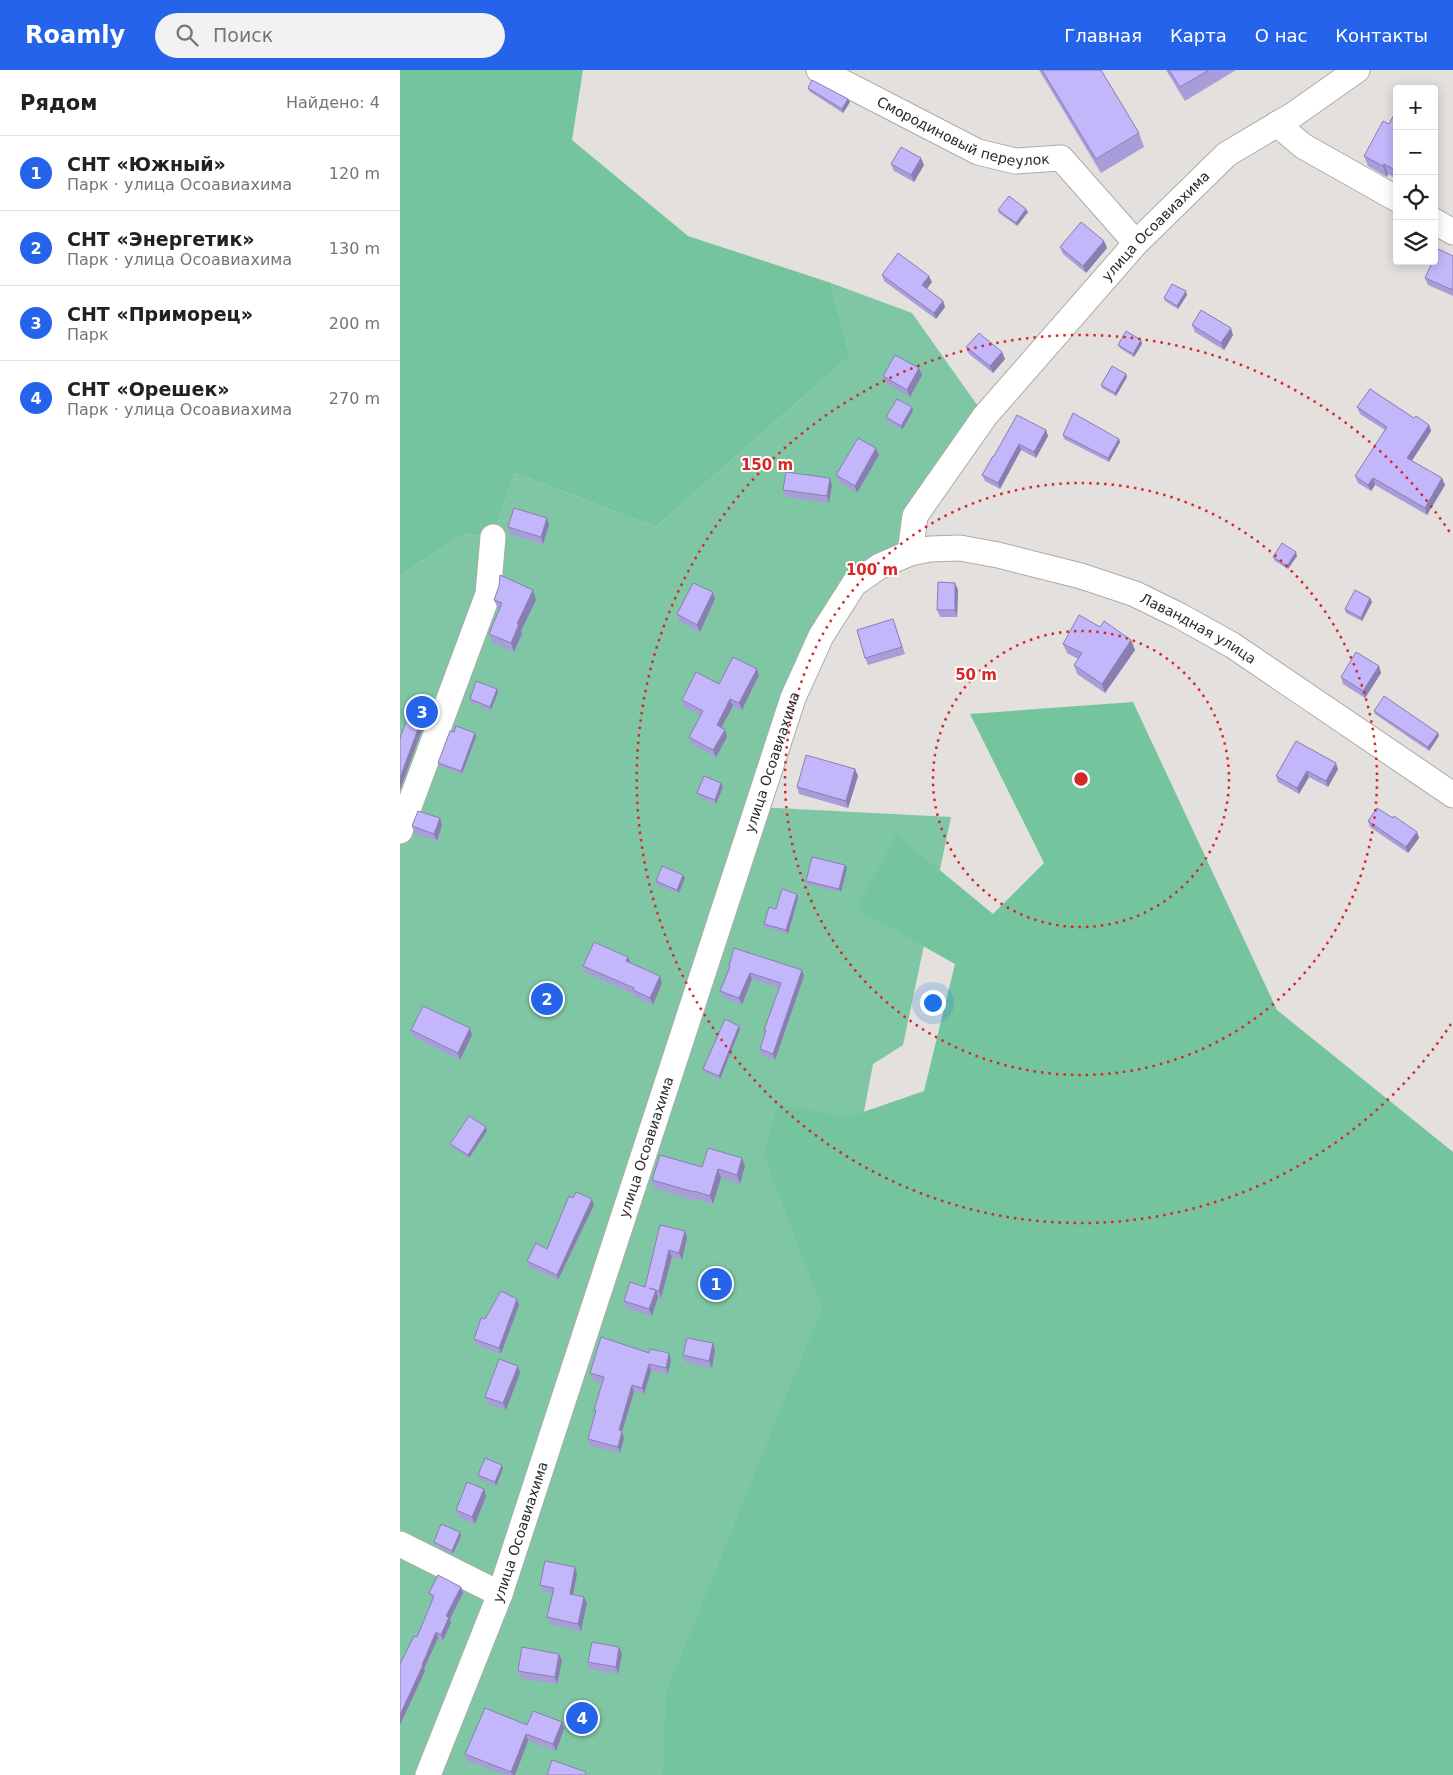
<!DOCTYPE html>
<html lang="ru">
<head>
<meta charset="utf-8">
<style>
  :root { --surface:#fff; --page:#f2f2f2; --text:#202124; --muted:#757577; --line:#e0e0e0; --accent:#2563eb }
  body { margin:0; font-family:"DejaVu Sans",sans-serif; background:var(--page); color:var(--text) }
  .controls { position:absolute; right:15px; top:15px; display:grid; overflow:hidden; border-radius:5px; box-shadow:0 2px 12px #0003 }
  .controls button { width:45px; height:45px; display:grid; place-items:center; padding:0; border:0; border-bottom:1px solid var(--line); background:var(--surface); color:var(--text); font:25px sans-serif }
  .you { position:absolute; left:532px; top:932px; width:18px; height:18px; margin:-12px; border:4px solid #fff; border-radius:50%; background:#1a73e8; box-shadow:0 0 0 8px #1a73e833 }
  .badge { display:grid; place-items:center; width:32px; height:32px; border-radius:50%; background:var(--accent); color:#fff; font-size:16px; font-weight:700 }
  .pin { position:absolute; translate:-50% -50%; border:2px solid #fff; box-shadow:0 1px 5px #0006 }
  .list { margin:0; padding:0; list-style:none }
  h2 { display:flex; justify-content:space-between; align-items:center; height:65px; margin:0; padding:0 20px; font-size:21px }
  h2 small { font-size:16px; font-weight:400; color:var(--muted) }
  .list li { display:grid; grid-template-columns:32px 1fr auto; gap:15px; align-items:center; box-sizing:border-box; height:75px; padding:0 20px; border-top:1px solid var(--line) }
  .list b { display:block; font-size:19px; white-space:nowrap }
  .list p { margin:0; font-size:16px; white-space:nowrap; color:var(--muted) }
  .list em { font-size:16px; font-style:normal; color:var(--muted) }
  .icon { flex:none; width:28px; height:28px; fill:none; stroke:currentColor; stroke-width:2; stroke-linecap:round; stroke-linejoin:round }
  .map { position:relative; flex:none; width:1053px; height:1705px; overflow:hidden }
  header { display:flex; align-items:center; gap:30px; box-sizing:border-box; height:70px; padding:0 25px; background:var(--accent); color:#fff }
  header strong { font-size:24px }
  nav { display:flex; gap:28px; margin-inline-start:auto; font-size:18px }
  .search { width:350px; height:45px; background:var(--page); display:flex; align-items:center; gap:12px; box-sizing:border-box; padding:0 18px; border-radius:28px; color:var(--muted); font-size:19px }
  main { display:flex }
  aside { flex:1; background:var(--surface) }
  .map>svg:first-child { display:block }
  .green { fill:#7fc7a4 }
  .forest { fill:#74c49e }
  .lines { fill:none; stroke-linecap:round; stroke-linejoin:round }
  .minor-casing { stroke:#adaba8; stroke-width:27 }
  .minor { stroke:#fff; stroke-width:25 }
  .wall { fill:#a89dd8 }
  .shaded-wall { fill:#887fb0 }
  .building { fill:#c3b6fb; stroke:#887fb0 }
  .ring { fill:none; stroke:#d62828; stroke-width:2.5; stroke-dasharray:2.5 5 }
  .labels { text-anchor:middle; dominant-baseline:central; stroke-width:4; stroke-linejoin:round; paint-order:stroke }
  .street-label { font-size:14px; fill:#2a2928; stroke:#fff }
  .centre { fill:#d62828; stroke:#fff; stroke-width:2.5 }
  .ring-label { font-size:15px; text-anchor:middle; font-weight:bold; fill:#d62828; stroke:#fff; stroke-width:4; stroke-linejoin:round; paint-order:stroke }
</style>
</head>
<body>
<header>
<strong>Roamly</strong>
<div class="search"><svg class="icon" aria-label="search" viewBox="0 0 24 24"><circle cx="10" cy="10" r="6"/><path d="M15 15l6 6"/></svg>Поиск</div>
<nav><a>Главная</a><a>Карта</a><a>О нас</a><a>Контакты</a></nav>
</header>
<main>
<aside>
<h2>Рядом<small>Найдено: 4</small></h2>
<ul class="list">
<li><span class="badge">1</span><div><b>СНТ «Южный»</b><p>Парк · улица Осоавиахима</p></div><em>120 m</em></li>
<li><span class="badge">2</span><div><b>СНТ «Энергетик»</b><p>Парк · улица Осоавиахима</p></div><em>130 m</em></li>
<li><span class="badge">3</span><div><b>СНТ «Приморец»</b><p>Парк</p></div><em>200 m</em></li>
<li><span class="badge">4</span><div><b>СНТ «Орешек»</b><p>Парк · улица Осоавиахима</p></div><em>270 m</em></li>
</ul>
</aside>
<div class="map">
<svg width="1053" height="1705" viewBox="0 0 1053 1705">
  <rect width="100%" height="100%" fill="#e3e0dd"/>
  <path class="green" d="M431,213L512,243L585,346L515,446L510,483L454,514L359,737L551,747L503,975L473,994L409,1331L307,1705H0V505L65,464L93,467L115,403L256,457L450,286Z"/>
  <path class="forest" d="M0,0H183L172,70L288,166L431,213L450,286L256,457L115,403L93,467L65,464L0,505Z
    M733,632L877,940L1053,1082V1705H263L266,1623L422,1238L364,1085L378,1034L446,1048L524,1021L555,894L457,839L496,764L593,844L644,793L570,644Z"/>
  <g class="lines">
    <defs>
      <g id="minor">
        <path id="s1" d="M419,0L578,82L615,91L661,88L736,173"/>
        <path d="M877,54L903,76L997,129"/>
        <path d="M1034,151L1053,162"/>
        <path id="s2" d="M510,483L515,446L585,346L736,173L827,84L893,45L957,0"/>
        <path d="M0,761L88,524L93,467"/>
        <path d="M0,1474L100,1524"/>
        <path id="s3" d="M28,1705L100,1524L393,628L421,566L454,514L480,496L510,483L530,479L560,478L598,485L681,506L735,524L780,546L832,575L1053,725"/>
      </g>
    </defs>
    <use href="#minor" class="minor-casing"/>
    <use href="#minor" class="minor"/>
  </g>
  <path class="wall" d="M639,0H701L739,63L744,77L701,103Z
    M766,0H836L785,31Z
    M408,18L450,32L443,43L409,21Z
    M997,39V109L988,104L987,107L968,96L964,86L989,54Z
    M491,94L524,95L514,112L494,101Z
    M598,140L628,142L617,156L599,143Z
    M704,171L707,178L686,203L663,184L660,177Z
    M1053,186V226L1028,215L1025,208Z
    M482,205L532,212L527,219L543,231L545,237L536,249L484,211Z
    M787,225L778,239L765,231L764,228Z
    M792,255L833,265L824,280L795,262Z
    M741,270L742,274L734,287L720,278L718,275Z
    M566,277L602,282L605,289L593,303L569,284Z
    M522,305L510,327L486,313L483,306Z
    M727,307L716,326L702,318L701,315Z
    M512,337L513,341L502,360L487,351L486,347Z
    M957,337L1014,348L1029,355L1031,361L1012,391L1045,415L1027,445L975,415L971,421L958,413L955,406L985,360L960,344Z
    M646,360L648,366L636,388L621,380L600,419L585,411L582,405L594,386Z
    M663,365L719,369L720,372L709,392L664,369Z
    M476,378L479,385L457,423L439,412L436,405Z
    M430,408L432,415L429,433L386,427L383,420Z
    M147,448L149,455L143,474L110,464L108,457Z
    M897,486L888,499L875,491L873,487Z
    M555,513L558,520L557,547H540L537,540Z
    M970,528L972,532L962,551L946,543L945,539Z
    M315,529L300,562L279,551L277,544Z
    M94,530H136L121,561L122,564L114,582L93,573L89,564L99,540L98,539Z
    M493,549L505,584L468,595L465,588Z
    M700,557L731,570L735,580L705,623L677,604L674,595L678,589L667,583L663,574Z
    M979,596L981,603L965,628L943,614L941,607Z
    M359,605L342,640L333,636L321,658L327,667L316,687L291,674L289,667L301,645L284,637L282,630L319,614Z
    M97,619L98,622L91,640L71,633L70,629Z
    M974,641L1038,663L1039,666L1029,681L975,644Z
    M54,662L76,667L62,704L39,696L38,693Z
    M896,671L938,699L928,717L909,707L899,724L878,712L876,706Z
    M455,699L458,706L448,738L399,724L397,717Z
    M321,713L323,717L316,734L299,727L297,723Z
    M993,748L1017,762L1019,768L1008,783L970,757L968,751Z
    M42,755L37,771L14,763L12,756Z
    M445,795L447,798L441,822L407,814L406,811Z
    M283,805L285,808L279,823L257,815L256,811Z
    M398,828L388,864L365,857L364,854L376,839Z
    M228,887L230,893L262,913L253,935L235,927L234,924L186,903L183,896Z
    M329,896L402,900L404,906L375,990L362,985L360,979L365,962L364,960L380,918L352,909L342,935L323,927L320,921L329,898Z
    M339,956L340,959L320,1009L304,1002L303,999Z
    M11,960L72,965L60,990L14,967Z
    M87,1061L69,1088L52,1077L50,1074Z
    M345,1096L340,1114L321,1108L313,1134L297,1129V1131L255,1118L252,1110L302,1097Z
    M173,1128L194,1135L158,1210L129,1197L127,1191L147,1179Z
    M260,1155L285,1161L287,1168L282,1190L272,1187L261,1228L258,1227L252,1246L226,1238L224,1231L245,1217Z
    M117,1229L119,1235L101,1284L76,1275L74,1269L85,1249Z
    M315,1280L312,1298L285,1292L283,1285Z
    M271,1290L268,1304L251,1301L244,1324L234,1322L222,1362L224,1368L220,1383L191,1376L188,1369L195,1343L194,1340L202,1313L193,1310L190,1303Z
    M120,1303L106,1340L88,1334L85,1327Z
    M102,1395L103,1399L96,1416L79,1409L78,1405Z
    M86,1426L75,1454L58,1447L56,1440Z
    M60,1462L61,1466L53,1484L35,1475L34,1472Z
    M175,1497L177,1504L173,1524L184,1527L187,1533L181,1561L150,1554L147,1547L153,1523L143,1521L140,1515Z
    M61,1517L63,1523L50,1549L51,1553L43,1570L38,1568L24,1599L25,1601L0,1655L17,1567L33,1529L31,1528L29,1523Z
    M219,1577L222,1584L218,1604L190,1599L188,1592Z
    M159,1584L162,1591L157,1614L120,1608L118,1601Z
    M162,1652L164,1659L156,1681L128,1671L115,1705H105L67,1691L65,1684L127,1655Z"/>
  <path class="shaded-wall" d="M448,29L450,32L443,43L442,39Z
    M521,88L524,95L514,112L511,105Z
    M984,94L988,104L987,107L983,96Z
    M626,139L628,142L617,156L616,153Z
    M704,171L707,178L686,203L683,196Z
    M529,206L532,212L524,222L522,215Z
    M786,221L787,225L778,239L777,236Z
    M543,231L545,237L536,249L534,243Z
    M831,258L833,265L824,280L821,273Z
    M741,270L742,274L734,287L733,284Z
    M602,282L605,289L593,303L590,296Z
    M519,298L522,305L510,327L507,320Z
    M726,304L727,307L716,326L715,323Z
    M512,337L513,341L502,360L501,356Z
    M1029,355L1031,361L1009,395L1007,388Z
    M646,360L648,366L636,388L634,382Z
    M719,369L720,372L709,392L708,388Z
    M619,374L621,380L600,419L598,413Z
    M476,378L479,385L457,423L455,416Z
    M430,408L432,415L429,433L427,426Z
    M973,408L975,415L971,421L968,415Z
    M1042,408L1045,415L1027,445L1025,438Z
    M147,448L149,455L143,474L141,467Z
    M896,482L897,486L888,499L887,496Z
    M555,513L558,520L557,547L555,540Z
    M133,520L136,530L121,561L122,564L114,582L111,573L117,554Z
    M313,522L315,529L300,562L297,555Z
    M970,528L972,532L962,551L961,548Z
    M731,570L735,580L705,623L702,614Z
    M979,596L981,603L965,628L963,621Z
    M357,599L359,605L342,640L339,633Z
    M97,619L98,622L91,640L90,637Z
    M330,629L333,636L319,662L317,655Z
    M22,648L24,654L0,720V708Z
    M325,660L327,667L316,687L313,680Z
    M75,663L76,667L62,704L61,701Z
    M1038,663L1039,666L1029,681L1028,677Z
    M936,693L938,699L928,717L926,711Z
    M455,699L458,706L448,738L446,731Z
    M907,701L909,707L899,724L897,718Z
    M321,713L323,717L316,734L315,730Z
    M40,748L42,755L37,771L34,764Z
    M1017,762L1019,768L1008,783L1006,777Z
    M445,795L447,798L441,822L439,819Z
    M283,805L285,808L279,823L277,820Z
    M397,824L398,828L388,864L386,860Z
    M228,887L231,894L226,891Z
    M402,900L404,906L375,990L373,984Z
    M350,903L352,909L342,935L339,928Z
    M260,906L262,913L253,935L250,928Z
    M339,956L340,959L320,1009L319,1006Z
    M70,958L72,965L60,990L58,983Z
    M86,1057L87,1061L69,1088L68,1085Z
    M342,1088L345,1096L340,1114L337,1105Z
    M318,1099L321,1108L313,1134L310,1126Z
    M192,1129L194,1135L158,1210L157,1205Z
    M285,1161L287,1168L282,1190L279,1183Z
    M269,1180L272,1187L261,1228L259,1221Z
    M256,1220L258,1227L252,1246L249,1239Z
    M117,1229L119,1235L101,1284L99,1278Z
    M313,1273L315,1280L312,1298L309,1291Z
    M269,1283L271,1290L268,1304L266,1298Z
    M249,1294L251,1301L244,1324L242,1318Z
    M118,1296L120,1303L106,1340L103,1333Z
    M232,1315L234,1322L222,1362L224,1368L220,1383L218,1377L219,1360Z
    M102,1395L103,1399L96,1416L95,1412Z
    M84,1419L86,1426L75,1454L72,1447Z
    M60,1462L61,1466L53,1484L52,1481Z
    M175,1497L177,1504L172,1530L170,1524Z
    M61,1517L63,1523L50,1549L51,1553L43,1570L41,1565L46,1546Z
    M184,1527L187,1533L181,1561L178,1554Z
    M36,1562L38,1568L24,1599L25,1601L0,1655V1645Z
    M219,1577L222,1584L218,1604L216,1597Z
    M159,1584L162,1591L157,1614L155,1607Z
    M162,1652L164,1659L156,1681L153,1674Z
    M126,1664L128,1671L115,1705H113L111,1702Z"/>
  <path class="building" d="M642,0H701L739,63L696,89Z
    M769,0H809L780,17Z
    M412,10L448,29L442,39L408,18Z
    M997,39V101L984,94L983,96L964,86L983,51L989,54Z
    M501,77L521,88L511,105L491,94Z
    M609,126L626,139L616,153L598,140Z
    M681,152L704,171L683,196L660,177Z
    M1038,179L1053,186V220L1025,208L1033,191H1034V187Z
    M498,183L529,206L522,215L543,231L534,243L482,205Z
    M772,214L786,221L777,236L764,228Z
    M801,240L831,258L821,273L792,255Z
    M726,261L741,270L733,284L718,275Z
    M579,263L602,282L590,296L566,277Z
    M495,285L519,298L507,320L483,306Z
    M712,296L726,304L715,323L701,315Z
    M970,319L1014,348L1016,346L1029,355L1007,388L1042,408L1025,438L973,408L968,415L955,406L987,357L957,337Z
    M497,329L512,337L501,356L486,347Z
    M673,343L719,369L708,388L663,365Z
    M617,345L646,360L634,382L619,374L598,413L582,405L593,386H594Z
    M458,368L476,378L455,416L436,405Z
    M386,402L430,408L427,426L383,420Z
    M114,438L147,448L141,467L108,457Z
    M882,473L896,482L887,496L873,487Z
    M100,505L133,520L117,554H119L111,573L89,564L102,533L94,530L99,516Z
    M538,512L555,513V540H537Z
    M293,513L313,522L297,555L277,544Z
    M955,520L970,528L961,548L945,539Z
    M679,545L700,557L704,551L731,570L702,614L674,595L682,583L663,574Z
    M493,549L502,577L465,588L457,560Z
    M956,582L979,596L963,621L941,607Z
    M333,587L357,599L339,633L330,629L317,655L325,660L313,680L289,667L303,641L282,630L296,602L319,614Z
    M76,611L97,619L90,637L70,629Z
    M984,626L1038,663L1028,677L974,641Z
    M9,644L22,648L0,708V668Z
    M56,656L75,663L61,701L38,693L50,661L54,662Z
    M896,671L936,693L926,711L907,701L897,718L876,706Z
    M406,685L455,699L446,731L397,717Z
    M304,706L321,713L315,730L297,723Z
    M977,738L993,748L994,746L1017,762L1006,777L968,751Z
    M18,741L40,748L34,764L12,756Z
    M412,787L445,795L439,819L406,811Z
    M262,796L283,805L277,820L256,811Z
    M382,819L397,824L386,860L364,854L369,837L376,839Z
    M194,872L228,887L226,891L260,906L250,928L233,920L234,918L183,896Z
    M334,878L402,900L373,984L360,979L366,960H364L381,913L350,903L339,928L320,921L330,897L329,896Z
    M23,936L70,958L58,983L11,960Z
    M325,949L339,956L319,1006L303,999Z
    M69,1046L86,1057L68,1085L50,1074Z
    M308,1078L342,1088L337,1105L318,1099L310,1126L294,1121V1122L252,1110L260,1085L302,1097Z
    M176,1122L192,1129L157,1205L127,1191L136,1173L147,1179L169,1126L173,1128Z
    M260,1155L285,1161L279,1183L269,1180L259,1221L249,1218L256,1220L249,1239L224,1231L230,1212L245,1217Z
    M101,1221L117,1229L99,1278L74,1269L81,1248L85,1249Z
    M201,1267L249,1283L250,1279L269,1283L266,1298L249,1294L242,1318L232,1315L219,1360L222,1361L218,1377L188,1369L196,1340H194L204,1307L190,1303Z
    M287,1268L313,1273L309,1291L283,1285Z
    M99,1289L118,1296L103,1333L85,1327Z
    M85,1388L102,1395L95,1412L78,1405Z
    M67,1412L84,1419L72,1447L56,1440Z
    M41,1454L60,1462L52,1481L34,1472Z
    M145,1491L175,1497L170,1524L184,1527L178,1554L147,1547L154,1518L140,1515Z
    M38,1505L61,1517L46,1546L49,1547L41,1565L36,1562L22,1595H23L0,1645V1594L14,1566L17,1567L34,1526L29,1523Z
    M192,1572L219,1577L216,1597L188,1592Z
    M122,1577L159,1584L155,1607L118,1601Z
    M85,1638L127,1655L133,1641L162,1652L153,1674L126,1664L111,1702L65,1684Z
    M152,1690L186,1702L185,1705H147Z"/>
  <g class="ring">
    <circle cx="681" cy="709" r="148"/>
    <circle cx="681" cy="709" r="296"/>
    <path d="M1051 954A444 444 0 1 1 1051 464"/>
  </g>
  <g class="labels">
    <g class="street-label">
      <text stroke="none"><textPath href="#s1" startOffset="159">Смородиновый переулок</textPath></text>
      <text stroke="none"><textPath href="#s2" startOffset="415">улица Осоавиахима</textPath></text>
      <text stroke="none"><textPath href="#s3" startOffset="1635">Лавандная улица</textPath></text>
      <text stroke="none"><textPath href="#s3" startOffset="1070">улица Осоавиахима</textPath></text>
      <text stroke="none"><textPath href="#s3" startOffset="665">улица Осоавиахима</textPath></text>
      <text stroke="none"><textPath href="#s3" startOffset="260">улица Осоавиахима</textPath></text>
    </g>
  </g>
  <circle cx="681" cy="709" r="8" class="centre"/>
  <g class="ring-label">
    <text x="367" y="400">150 m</text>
    <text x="472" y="505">100 m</text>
    <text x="576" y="610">50 m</text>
  </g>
</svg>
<div class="controls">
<button>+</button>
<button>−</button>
<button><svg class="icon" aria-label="locate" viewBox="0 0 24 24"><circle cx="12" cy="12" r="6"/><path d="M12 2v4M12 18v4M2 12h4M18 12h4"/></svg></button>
<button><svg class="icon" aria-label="layers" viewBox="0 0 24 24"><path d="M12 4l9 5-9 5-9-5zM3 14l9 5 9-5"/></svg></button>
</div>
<div class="you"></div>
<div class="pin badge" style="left:316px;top:1214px">1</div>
<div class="pin badge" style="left:147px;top:929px">2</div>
<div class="pin badge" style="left:22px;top:642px">3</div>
<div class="pin badge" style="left:182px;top:1648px">4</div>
</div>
</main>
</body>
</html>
